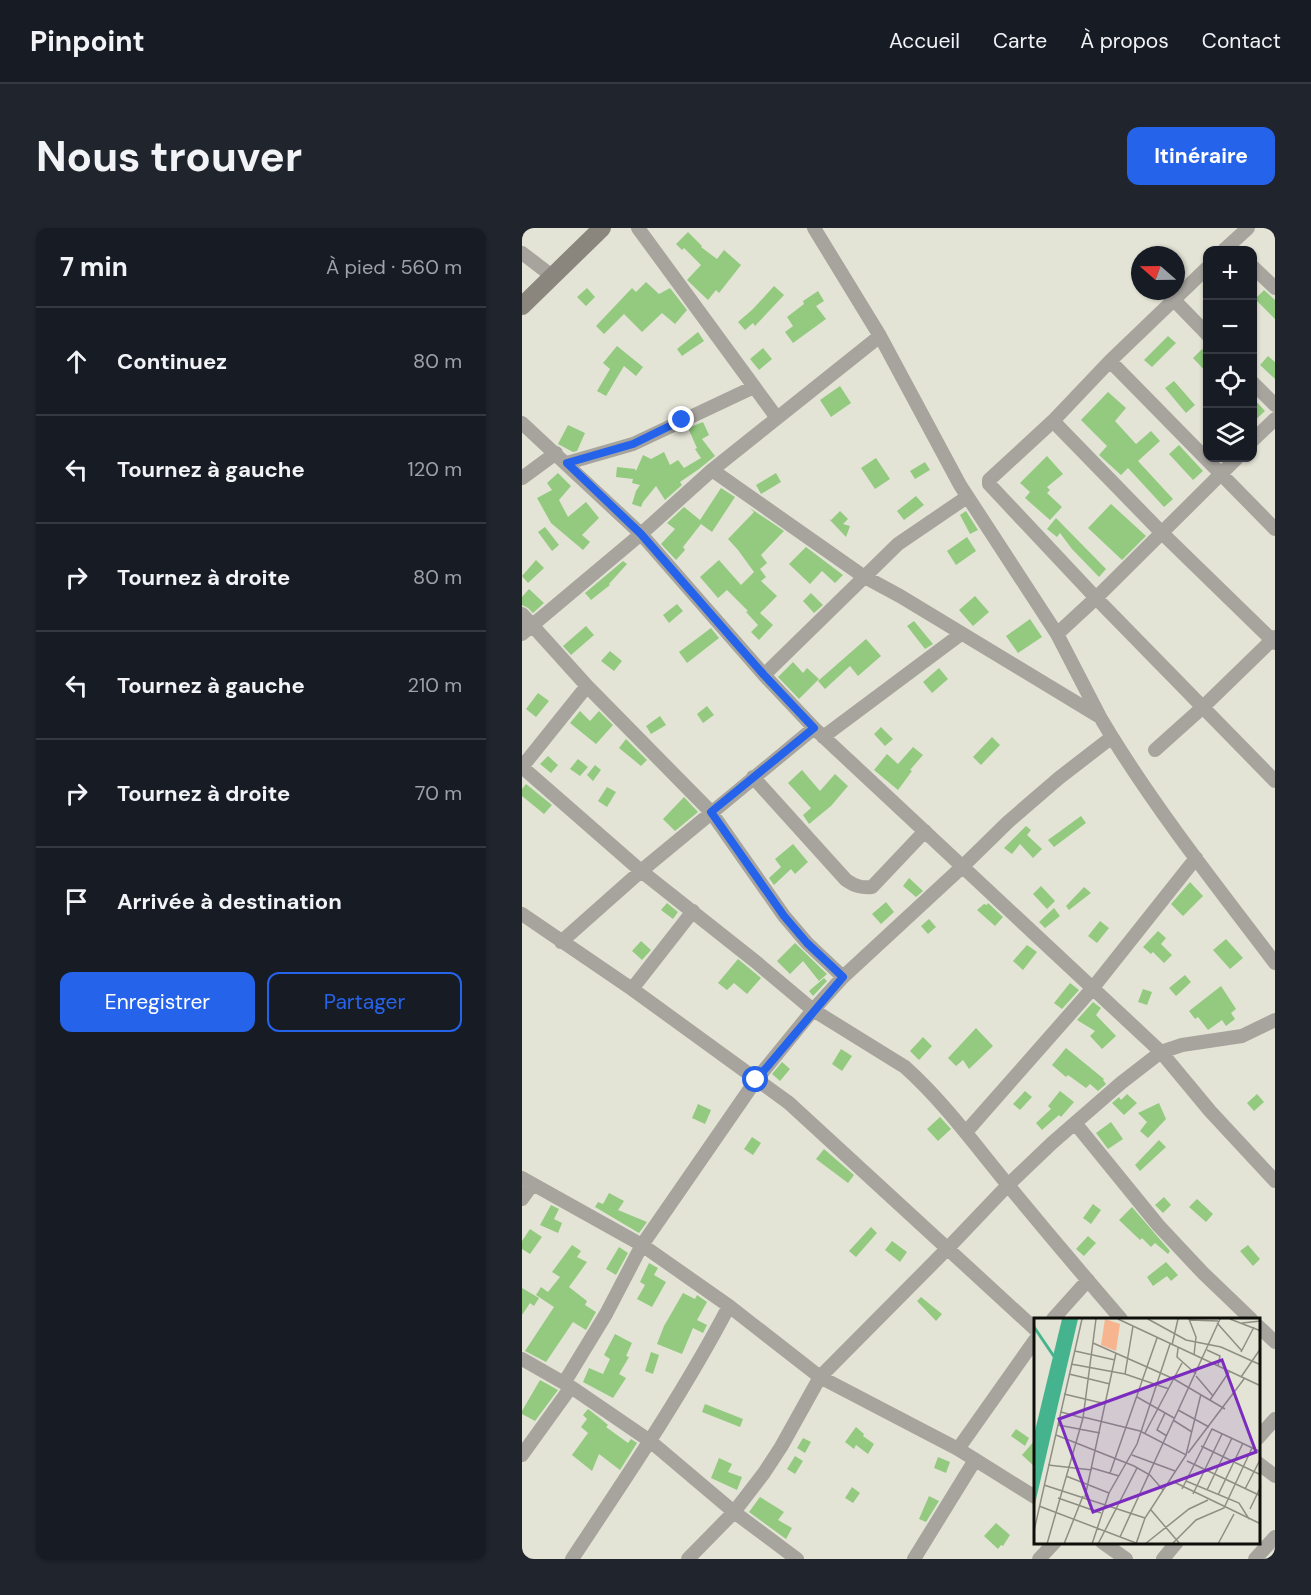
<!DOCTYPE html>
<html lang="fr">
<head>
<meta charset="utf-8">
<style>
  :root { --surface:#171b24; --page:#20242c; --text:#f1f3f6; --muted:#9ea1a6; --line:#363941; --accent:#2563eb }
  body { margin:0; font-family:"DM Sans",sans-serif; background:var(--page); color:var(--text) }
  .controls { position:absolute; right:18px; top:18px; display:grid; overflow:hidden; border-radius:12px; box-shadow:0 2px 4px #0004 }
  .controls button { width:54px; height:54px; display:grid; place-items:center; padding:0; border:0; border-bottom:2px solid var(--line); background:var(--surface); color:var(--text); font:30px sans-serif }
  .compass { position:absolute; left:609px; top:18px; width:54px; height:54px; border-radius:50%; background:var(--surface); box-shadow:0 2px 4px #0004; rotate:290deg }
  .stop { position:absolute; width:18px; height:18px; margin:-14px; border:4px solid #2563eb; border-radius:50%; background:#fff }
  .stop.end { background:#2563eb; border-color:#fff; box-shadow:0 2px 6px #0008 }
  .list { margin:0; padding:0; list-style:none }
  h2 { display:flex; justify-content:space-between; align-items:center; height:78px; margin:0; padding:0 24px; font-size:26px }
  h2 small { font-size:20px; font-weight:400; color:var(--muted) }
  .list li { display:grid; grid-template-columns:39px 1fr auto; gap:18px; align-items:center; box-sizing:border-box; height:108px; padding:0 24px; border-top:2px solid var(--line) }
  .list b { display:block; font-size:22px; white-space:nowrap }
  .list em { font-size:20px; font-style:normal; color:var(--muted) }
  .actions { display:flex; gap:12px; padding:18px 24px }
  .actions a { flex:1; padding:14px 0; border:2px solid var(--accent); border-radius:12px; text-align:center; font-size:21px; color:var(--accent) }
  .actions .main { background:var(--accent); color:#fff }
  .icon { flex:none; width:33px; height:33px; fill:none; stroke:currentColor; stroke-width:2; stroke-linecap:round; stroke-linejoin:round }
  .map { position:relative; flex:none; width:753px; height:1331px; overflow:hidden; border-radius:12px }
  header { display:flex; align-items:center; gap:36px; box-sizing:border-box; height:84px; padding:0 30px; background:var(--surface); border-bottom:2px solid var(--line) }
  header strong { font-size:28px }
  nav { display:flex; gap:33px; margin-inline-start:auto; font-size:21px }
  .intro { display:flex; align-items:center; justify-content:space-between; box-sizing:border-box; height:144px; padding:0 36px }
  h1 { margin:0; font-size:42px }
  .button { padding:15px 27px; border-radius:12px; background:var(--accent); color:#fff; font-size:21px; font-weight:700 }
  main { display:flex; gap:36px; padding:0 36px }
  aside { flex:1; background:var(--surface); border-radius:12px; box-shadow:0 2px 4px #0004 }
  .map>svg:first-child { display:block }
  .building { fill:#93ca80 }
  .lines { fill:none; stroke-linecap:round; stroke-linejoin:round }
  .minor { stroke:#a7a49e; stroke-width:14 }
  .secondary { stroke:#8a857d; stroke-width:18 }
  .route { stroke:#2563eb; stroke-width:8 }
  .inset-river { fill:none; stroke:#45b48e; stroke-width:3 }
  .inset-road { fill:none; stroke:#8e8e84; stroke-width:1.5 }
  .view { fill:#7b2cbf; fill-opacity:0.15; stroke:#7b2cbf; stroke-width:3 }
  .inset-edge { fill:none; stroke:#0e0e0a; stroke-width:3 }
</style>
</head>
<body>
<header>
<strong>Pinpoint</strong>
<nav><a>Accueil</a><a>Carte</a><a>À propos</a><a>Contact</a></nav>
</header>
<div class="intro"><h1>Nous trouver</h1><a class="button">Itinéraire</a></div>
<main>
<aside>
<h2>7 min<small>À pied · 560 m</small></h2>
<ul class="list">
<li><svg class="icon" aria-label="ahead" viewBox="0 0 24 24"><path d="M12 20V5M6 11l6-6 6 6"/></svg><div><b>Continuez</b></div><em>80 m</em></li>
<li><svg class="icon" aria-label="left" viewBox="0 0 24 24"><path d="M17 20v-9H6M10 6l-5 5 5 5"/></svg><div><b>Tournez à gauche</b></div><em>120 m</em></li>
<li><svg class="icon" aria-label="right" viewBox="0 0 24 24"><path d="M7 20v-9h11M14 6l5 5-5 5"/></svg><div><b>Tournez à droite</b></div><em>80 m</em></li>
<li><svg class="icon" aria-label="left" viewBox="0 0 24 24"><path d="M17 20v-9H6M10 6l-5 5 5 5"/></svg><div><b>Tournez à gauche</b></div><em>210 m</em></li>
<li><svg class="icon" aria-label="right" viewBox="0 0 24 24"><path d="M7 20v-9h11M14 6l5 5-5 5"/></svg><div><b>Tournez à droite</b></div><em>70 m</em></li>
<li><svg class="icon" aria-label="arrive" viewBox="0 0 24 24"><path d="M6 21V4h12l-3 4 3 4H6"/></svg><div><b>Arrivée à destination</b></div></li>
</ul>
<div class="actions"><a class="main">Enregistrer</a><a>Partager</a></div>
</aside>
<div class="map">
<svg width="753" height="1331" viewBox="0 0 753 1331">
  <rect width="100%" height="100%" fill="#e3e4d5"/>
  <path class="building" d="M166,4L180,18L179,19L195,31L202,22L219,37L197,65L194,62L186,72L165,52L179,37L162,20L160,22L154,16Z
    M124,54L137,66L148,60L165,82L153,96L140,85L120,104L102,86L82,106L74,98L110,60L114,64Z
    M252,58L262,67L233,98L231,95L223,102L216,94L231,81Z
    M65,60L73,69L64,78L55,69Z
    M742,62L753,72V91L733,71Z
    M296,63L302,73L294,78L304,91L271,115L263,104L271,98L265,89L282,76L281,73Z
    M176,104L182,113L160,128L155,121Z
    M646,108L654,115L630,139L622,132Z
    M95,118L121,139L114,148L102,138L84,168L75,163L88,141L81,135Z
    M241,120L250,131L237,142L228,131Z
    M680,121L686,127V146L671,130Z
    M746,128L753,134V151L738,137Z
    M652,153L673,177L664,185L643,160Z
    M318,158L329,175L309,189L298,172Z
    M586,164L604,180L593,193L614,216L629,203L638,213L616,233L651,271L642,279L606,240L599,247L577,227L585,218L559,192Z
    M730,169L743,183L730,195Z
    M181,194L187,207L180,211L193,228L177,241L158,254L160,257L143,272L134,258L121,274L119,279L110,276L114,263L118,257L110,255L111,251L94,249L95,239L113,241L114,243L121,227L129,231L142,224L148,237L156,232L162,240L179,230L173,221L175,220L166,200Z
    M46,197L63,205L55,223L51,224L36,216Z
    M657,217L681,243L671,252L647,226Z
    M525,228L541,246L525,259L528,262L525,265L540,279L528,292L503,270L508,264L498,255Z
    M354,230L368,251L353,261L339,240Z
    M403,234L408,242L393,251L388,243Z
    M36,245L49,258L37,272L46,289L64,274L77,290L60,307L68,314L61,322L29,295L15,270L30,262L25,255Z
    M254,245L259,254L239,266L234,257Z
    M199,260L213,269L190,304L179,296L161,319L163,322L154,332L139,316L153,301L145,295L162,279L178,292Z
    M394,268L402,277L382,292L375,283Z
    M589,276L624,308L600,332L566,300Z
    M228,280L262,303L239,327L245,335L238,341L244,349L239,353L255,368L238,385L251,397L237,412L229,404L236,397L224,384L226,383L205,362L196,370L178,349L197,332L219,357L232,344L216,322L206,311L232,284Z
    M318,283L326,291L321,296L328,298L324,309L307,291L309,292Z
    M444,283L456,302L448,306L438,287Z
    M534,290L584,341L577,349L550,321L538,305L535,309L525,301Z
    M23,299L37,317L30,323L16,304Z
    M445,309L454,323L434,337L425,323Z
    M284,319L321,347L313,355L300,343L288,356L267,336Z
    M14,332L22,340L6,355L0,348Z
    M101,333L105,336L87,356L88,357L69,372L63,365Z
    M7,361L22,375L11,385L6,380L0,377V369Z
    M289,365L301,377L292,385L281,373Z
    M453,368L467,384L451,398L437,382Z
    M155,376L161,383L147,395L141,387Z
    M508,391L520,409L496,425L484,408Z
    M392,393L411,416L403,421L385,398Z
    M64,398L72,407L49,427L41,418Z
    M189,400L197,410L165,435L157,424Z
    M344,411L359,428L336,448L328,438L303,461L296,453Z
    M88,423L100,433L92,443L79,433Z
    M271,434L281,445L285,440L297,451L277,471L256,449Z
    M417,440L426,451L410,465L401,454Z
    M16,465L27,473L14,489L4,481Z
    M185,478L192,487L181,495L175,486Z
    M58,483L68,493L77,483L91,497L74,516L48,495Z
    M138,488L144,497L129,506L124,498Z
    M359,499L371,511L363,518L352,506Z
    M470,509L478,517L459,537L451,529Z
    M104,511L125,532L119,538L97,520Z
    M391,519L401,527L388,542L390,543L376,562L352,542L365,526L376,536Z
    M26,528L36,537L29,545L18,536Z
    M56,531L66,539L58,548L48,541Z
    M73,537L79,542L71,553L65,547Z
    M280,542L298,563L313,546L326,558L309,578L287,596L281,587L289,580L266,555Z
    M4,556L30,577L22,586L0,568V561Z
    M85,559L94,564L85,579L76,573Z
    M162,569L176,584L153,603L141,591Z
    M559,588L564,595L532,619L526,612Z
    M504,598L509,602L505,607L520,621L511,630L498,616L490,626L482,620Z
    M271,616L286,634L273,646L269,641L252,657L247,650L259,639L253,631Z
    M387,650L401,663L394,669L381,658Z
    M668,654L681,668L661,688L649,676Z
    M519,658L533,673L525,681L511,666Z
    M562,659L569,665L547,682L544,678Z
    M364,674L372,684L359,696L350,686Z
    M145,675L156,684L151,691L139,682Z
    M466,675L481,689L473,698L455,682L462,676L465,677Z
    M532,680L538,688L523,700L517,694Z
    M407,691L414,699L406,706L399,698Z
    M578,693L587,700L575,715L566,708Z
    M636,703L644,710L639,716L650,727L642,735L631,724L629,726L621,719Z
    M704,711L721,730L708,741L691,722Z
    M119,713L129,722L120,732L110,723Z
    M273,715L305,746L297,753L281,733L268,746L255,733Z
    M505,717L515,724L501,742L491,733Z
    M216,731L239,750L225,766L212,755L205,762L196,755Z
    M663,747L669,754L654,768L647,760Z
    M302,750L305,753L291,768L287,763Z
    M548,755L557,762L540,781L532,775Z
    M699,758L714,781L709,785L713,791L704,798L700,792L686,802L676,789L673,791L667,783Z
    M621,761L630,764L625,777L616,774Z
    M571,774L579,780L574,787L594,808L580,821L568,808L573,803L555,792Z
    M454,800L471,818L447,841L441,832L434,838L426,830Z
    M401,809L410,818L397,832L388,823Z
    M544,820L582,851L581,852L584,856L576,863L568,856L564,860L546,847L544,849L530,837Z
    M319,821L330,828L320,843L310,836Z
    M260,834L268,841L258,853L250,846Z
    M503,863L510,869L498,882L491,876Z
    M538,863L552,874L539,889L537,887L520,902L514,895L529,881L526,878Z
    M605,866L615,875L602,887L590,875L597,869L599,872Z
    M735,866L742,874L732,883L725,875Z
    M637,875L644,891L626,910L618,903L625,894L616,885Z
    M176,876L189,882L183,896L170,890Z
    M418,889L429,901L416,913L405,901Z
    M589,894L601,911L586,921L574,905Z
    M230,909L239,915L231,927L222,921Z
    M637,912L644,919L618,943L613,937Z
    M302,921L332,947L326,955L294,931Z
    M87,965L102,973L96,982L125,994L117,1005L73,979L76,974L81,976Z
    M642,969L649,977L641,985L633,977Z
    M675,971L691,986L684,994L667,979Z
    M571,976L579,982L569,996L561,990Z
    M29,977L37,981L32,991L40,995L36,1005L18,997Z
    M610,979L648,1023L646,1026L633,1015L629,1019L620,1010L618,1012L597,992Z
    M349,999L355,1005L334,1029L327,1023Z
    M8,1001L20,1009L8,1026L0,1021V1013Z
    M566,1008L574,1015L562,1028L554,1021Z
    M370,1013L385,1024L378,1034L363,1022Z
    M50,1017L59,1023L55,1029L65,1034L47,1059L65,1073L63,1077L74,1084L64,1102L51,1094L24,1134L3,1123L32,1079L14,1067L19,1059L26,1064L38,1049L30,1044Z
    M726,1017L738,1031L731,1038L718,1023Z
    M97,1019L106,1025L94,1047L84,1041Z
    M644,1034L656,1047L649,1053L645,1048L631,1058L625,1049Z
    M127,1035L136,1040L132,1047L144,1054L130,1079L115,1071L123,1057L118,1054Z
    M0,1060L17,1070L12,1078L8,1075L0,1087Z
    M161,1065L173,1071L175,1067L185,1074L175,1092L185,1097L181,1105L171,1100L160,1126L135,1116L142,1098Z
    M399,1069L420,1086L414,1093L395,1073Z
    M93,1106L110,1115L104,1128L107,1129L97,1146L104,1150L91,1170L61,1154L67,1140L81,1146L88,1131L82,1127Z
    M129,1124L137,1127L131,1146L123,1143Z
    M18,1152L36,1162L13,1193L0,1186V1183Z
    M183,1176L221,1191L218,1199L180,1184Z
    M66,1181L79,1191L86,1197L84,1199L106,1215L109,1211L115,1215L98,1242L77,1226L70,1243L50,1227L66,1205L59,1199L65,1191L61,1187Z
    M334,1199L342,1206L341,1208L352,1216L346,1226L334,1217L332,1221L323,1214Z
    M494,1201L507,1210L503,1218L489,1208Z
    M281,1210L289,1214L283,1225L275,1220Z
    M513,1212V1239L500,1227Z
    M273,1228L281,1233L273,1246L265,1241Z
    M416,1229L428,1234L424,1245L412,1240Z
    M197,1230L210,1236L206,1244L220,1249L215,1262L189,1250Z
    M330,1259L338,1265L331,1275L323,1270Z
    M407,1268L417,1273L404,1294L397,1291Z
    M238,1269L262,1284L256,1292L270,1300L264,1311L227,1284Z
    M474,1295L488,1307L481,1318L479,1317L476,1321L462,1308Z"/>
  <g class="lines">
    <path class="minor" d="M116,0L255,190
      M292,0L358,108L438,257L535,406L578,489
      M702,22L726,0
      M0,25L30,48
      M730,38L753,60
      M686,39L588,133L531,193L467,252V256L574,370L753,553
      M651,71L686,107
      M588,133L753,301
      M730,154L753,177
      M531,193L639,304L753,415
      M0,195L119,306L242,447L292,500L639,824L688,883L753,953
      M730,213L753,191
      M45,235L111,216L232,159
      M0,250L34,225
      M0,386L65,458L189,584L262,688L285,715L321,749
      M0,406L119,306L190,242L358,108
      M535,406L574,370L715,230
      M242,447L376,316L445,269
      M301,509L439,406
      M590,509C639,588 697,661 753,735
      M633,522L681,479L753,409
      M0,539L119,643L234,734L291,782L383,839C422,874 453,917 486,957C523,1002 561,1047 599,1091
      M0,539L65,458
      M231,549L324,652C333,658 339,660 350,659L403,603
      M0,686L110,761L267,875L513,1101
      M39,714L119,643L292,500
      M110,761L171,683
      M553,895L636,997L681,1045L729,1091
      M444,904L570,761L674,630
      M0,950L120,1017L207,1078L298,1149L436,1221L513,1269
      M0,971L10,957
      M531,1091L566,1052
      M736,1098L753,1114
      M0,1131L49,1159L128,1213L212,1284L275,1331
      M42,1155L84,1086L120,1017L234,852L291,782L321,749L440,639L486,594L537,550L590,509L578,489L378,368L341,348L190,242
      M736,1210L753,1191
      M436,1221L513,1112
      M0,1227L49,1159
      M736,1235L753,1248
      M580,1314L604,1331
      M50,1331C105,1248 161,1166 207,1078
      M166,1331L212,1284L242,1245L259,1219L298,1149L426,1020L486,957L530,915L599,855L639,824L660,817L720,808L753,792
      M392,1331L453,1232
      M517,1331L533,1314
      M641,1331L655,1314
      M733,1331L753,1309"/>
    <path class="secondary" d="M0,78L80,0"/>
  </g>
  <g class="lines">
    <path class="route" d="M160,192L111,216L45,235L119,306L242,447L292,500L189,584L262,688L285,715L321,749L234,852"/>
  </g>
  <g transform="translate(512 1090)">
    <rect width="226" height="226" fill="#e3e4d5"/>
    <path d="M71,1L86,6L82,33L67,27Z" fill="#f6b58e"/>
    <path d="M28,1H44L0,190V117Z" fill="#45b48e"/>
    <path class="inset-river" d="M0,9L21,40"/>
    <path class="inset-road" d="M84,1L227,68M114,1L152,22L187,29L227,47M155,1L162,19L160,37M196,1L227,13M156,2L184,3M183,5L208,33M208,5L227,3M59,25L140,61L191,91M138,27L144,1M144,30L143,39L162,56M173,32L186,38L184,48M41,33L81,42M207,34L220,9M37,46L91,56L135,71M35,56L76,66M91,56L99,8M162,58L179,78M207,59L227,30M30,76L72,86M103,79L140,100M176,82L195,54M144,92L175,109M27,94L49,100M131,95L123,112L133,118M49,99L106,113L152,137L167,76M139,102L158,114M24,107L66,115M111,115L148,45M22,117L100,148L116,157L129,172M167,128L227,157M154,135L210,61M98,137L141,153M153,143L227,178M14,147L58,152M58,150L85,158M76,155L123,20M32,158L75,175M152,163L205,185L215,201M140,164L227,206M10,167L111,200M148,171L178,111L227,134M211,171L227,140M173,172L198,120M159,176L188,116M184,177L209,125M51,179L82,35M24,180L67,195M5,188L102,225M216,191L227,168M117,192L146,226M0,213L48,1M86,219L186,1M13,226L49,100L62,1M30,226L49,178M58,226L75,175L103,126L136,26M64,226L103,150M102,226L111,200L152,137M111,226L155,191L174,182M138,226L162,202L190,190L218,130M184,226L200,196"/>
    <path class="view" d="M188,42L222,134L59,194L25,101Z"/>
    <rect width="226" height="226" class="inset-edge"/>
  </g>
</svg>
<div class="controls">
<button>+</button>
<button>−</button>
<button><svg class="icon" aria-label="locate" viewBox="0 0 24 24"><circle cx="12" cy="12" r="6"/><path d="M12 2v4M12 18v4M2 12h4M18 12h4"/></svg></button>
<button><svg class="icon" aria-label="layers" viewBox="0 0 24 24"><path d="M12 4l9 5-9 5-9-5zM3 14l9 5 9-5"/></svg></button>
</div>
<svg class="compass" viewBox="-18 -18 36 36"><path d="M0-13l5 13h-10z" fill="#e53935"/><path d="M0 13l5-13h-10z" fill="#9ea1a6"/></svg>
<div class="stop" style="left:234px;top:852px"></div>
<div class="stop end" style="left:160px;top:192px"></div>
</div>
</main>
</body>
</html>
